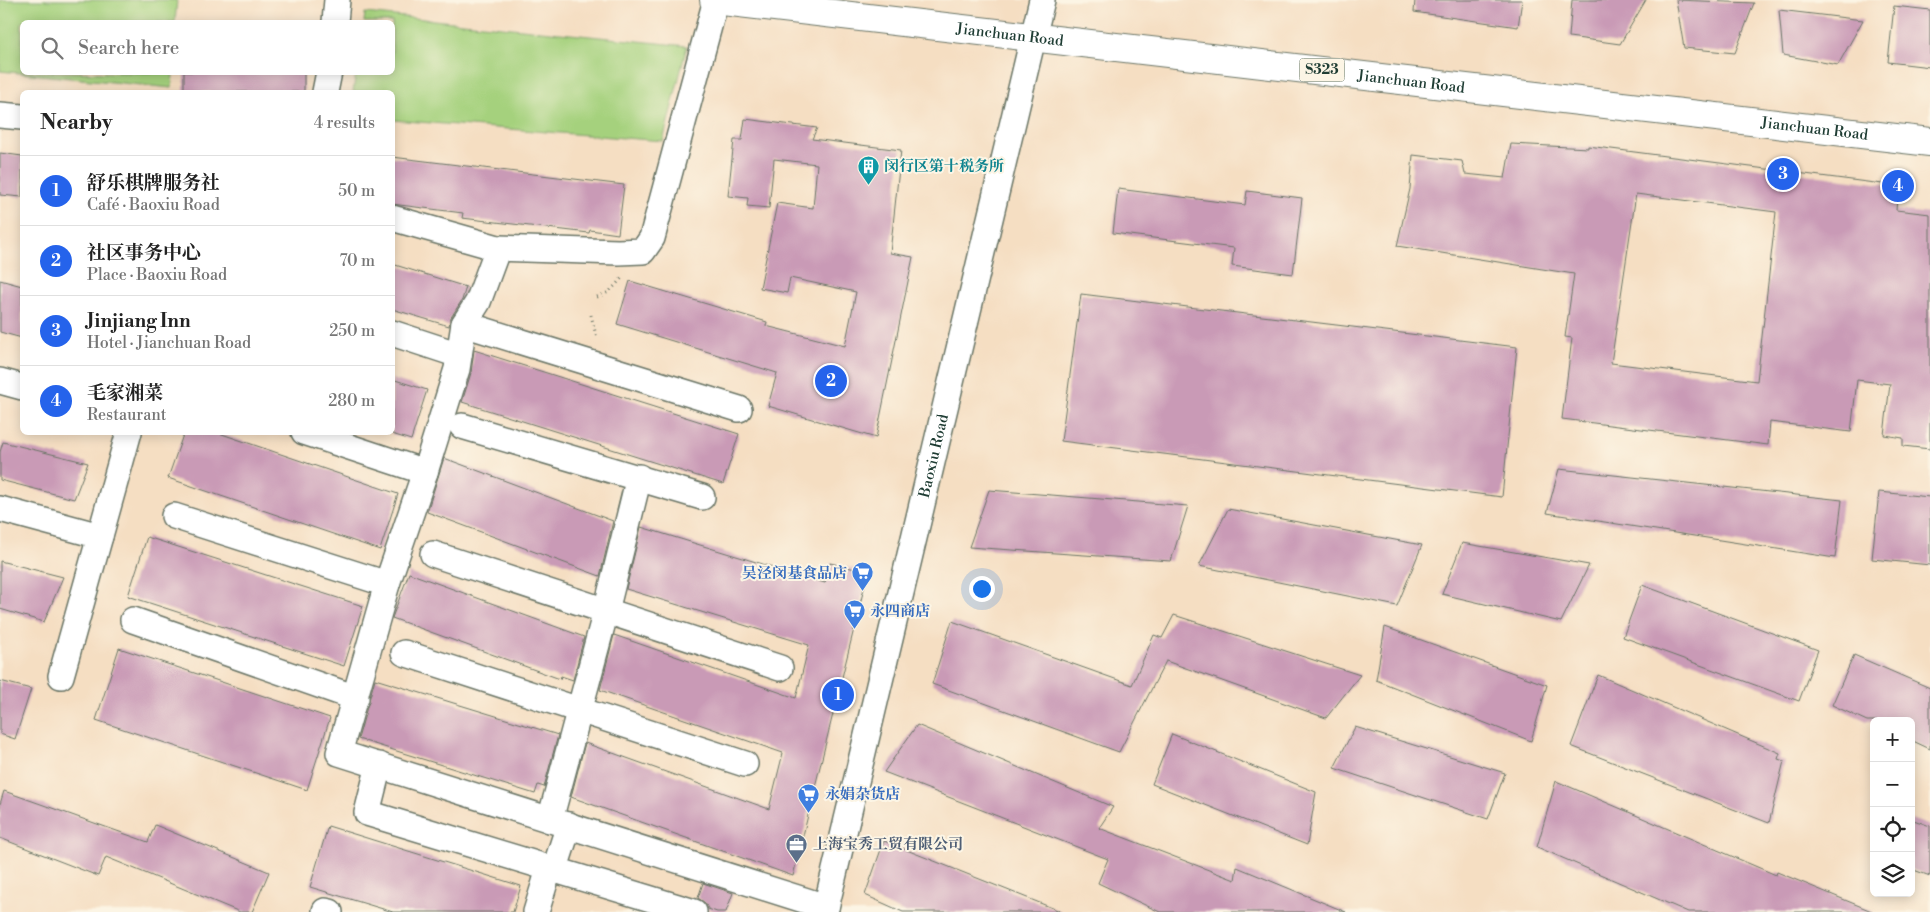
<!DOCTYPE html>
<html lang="en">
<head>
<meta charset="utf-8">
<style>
  :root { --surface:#fff; --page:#f2f2f2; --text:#222; --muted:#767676; --line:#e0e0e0; --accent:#2563eb }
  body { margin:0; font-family:"Libre Bodoni","Noto Serif SC",serif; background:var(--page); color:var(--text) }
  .controls { position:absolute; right:15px; bottom:15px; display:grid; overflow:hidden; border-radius:8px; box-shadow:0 2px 12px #0003 }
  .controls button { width:45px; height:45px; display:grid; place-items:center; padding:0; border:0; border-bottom:1px solid var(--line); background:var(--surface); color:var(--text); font:25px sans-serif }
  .you { position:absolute; left:981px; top:588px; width:18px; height:18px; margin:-12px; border:4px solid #fff; border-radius:50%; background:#1a73e8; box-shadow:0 0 0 8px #1a73e833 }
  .badge { display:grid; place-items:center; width:32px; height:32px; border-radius:50%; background:var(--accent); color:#fff; font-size:16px; font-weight:700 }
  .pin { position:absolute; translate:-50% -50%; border:2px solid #fff; box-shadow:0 1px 5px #0006 }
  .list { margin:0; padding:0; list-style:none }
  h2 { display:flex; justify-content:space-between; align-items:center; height:65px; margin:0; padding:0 20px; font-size:21px }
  h2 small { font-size:16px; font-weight:400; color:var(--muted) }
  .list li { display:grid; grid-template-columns:32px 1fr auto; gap:15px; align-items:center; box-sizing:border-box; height:70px; padding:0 20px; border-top:1px solid var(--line) }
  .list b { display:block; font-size:19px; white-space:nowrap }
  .list p { margin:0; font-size:16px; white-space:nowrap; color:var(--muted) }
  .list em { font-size:16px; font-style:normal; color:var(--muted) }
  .icon { flex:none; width:28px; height:28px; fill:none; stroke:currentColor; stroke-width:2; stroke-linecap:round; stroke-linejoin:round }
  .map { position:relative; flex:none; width:1930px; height:912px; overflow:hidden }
  .search { position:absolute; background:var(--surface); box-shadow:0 2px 12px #0003; left:20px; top:20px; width:375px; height:55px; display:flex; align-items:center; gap:12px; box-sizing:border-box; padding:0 18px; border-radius:8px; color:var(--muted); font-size:19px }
  .panel { position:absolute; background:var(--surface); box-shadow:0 2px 12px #0003; left:20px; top:90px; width:375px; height:345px; border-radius:8px }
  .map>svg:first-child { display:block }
  .green { fill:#a5d17d; stroke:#628758 }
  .building { fill:#c99ab6; fill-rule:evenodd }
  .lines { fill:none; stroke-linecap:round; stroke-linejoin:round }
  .minor-casing { stroke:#6a7566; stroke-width:28 }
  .primary-casing { stroke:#6a7566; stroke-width:30 }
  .path { stroke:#6a7566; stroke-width:3; stroke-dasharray:1 4; stroke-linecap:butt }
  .minor { stroke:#fff; stroke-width:25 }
  .primary { stroke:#fff; stroke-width:28 }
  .labels { text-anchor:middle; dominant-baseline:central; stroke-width:4; stroke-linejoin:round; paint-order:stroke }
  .shield { fill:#fcf5e5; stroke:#617469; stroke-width:1 }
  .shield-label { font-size:14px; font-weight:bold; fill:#1f3d34 }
  .street-label { font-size:15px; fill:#1f3d34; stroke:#fcf5e5 }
  .culture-label { font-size:15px; font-weight:bold; fill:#0d838f; stroke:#fcf5e5; text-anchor:start }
  .shop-label { font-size:15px; font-weight:bold; fill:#366cbe; stroke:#fcf5e5; text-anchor:start }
  .service-label { font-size:15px; font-weight:bold; fill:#4e5e75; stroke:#fcf5e5; text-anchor:start }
</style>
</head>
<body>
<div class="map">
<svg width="1930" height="912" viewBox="0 0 1930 912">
  <rect width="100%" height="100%" fill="#fcf5e5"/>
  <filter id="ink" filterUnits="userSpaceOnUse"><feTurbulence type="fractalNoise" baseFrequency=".02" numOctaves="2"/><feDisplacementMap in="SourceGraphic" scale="10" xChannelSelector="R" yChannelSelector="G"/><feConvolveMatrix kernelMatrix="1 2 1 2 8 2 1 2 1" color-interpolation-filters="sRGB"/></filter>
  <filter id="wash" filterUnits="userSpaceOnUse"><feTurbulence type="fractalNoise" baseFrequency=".0096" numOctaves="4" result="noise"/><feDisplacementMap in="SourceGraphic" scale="20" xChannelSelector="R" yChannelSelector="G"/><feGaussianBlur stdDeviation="1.12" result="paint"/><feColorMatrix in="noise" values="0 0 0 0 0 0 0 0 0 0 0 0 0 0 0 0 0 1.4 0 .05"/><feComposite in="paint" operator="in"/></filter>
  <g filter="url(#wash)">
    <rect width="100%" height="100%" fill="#f5dec2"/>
    <path class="green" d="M0,0H177L175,22H22V72L173,73L172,88L0,71Z
      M365,13L687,46L663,141L393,120L392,92H353L356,73L392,72V22H364Z"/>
    <g id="blocks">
      <path class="building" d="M1415,0H1522L1518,27L1414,12Z
        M1572,0H1646L1620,44L1569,37Z
        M1676,0L1754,3L1735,53L1684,48Z
        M1894,6L1930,10V67L1888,62Z
        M1779,10L1863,20L1838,65L1783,55Z
        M184,72H304V92H184Z
        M745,119L817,128L812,139L901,150L890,253L913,257L876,438L768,406L777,373L617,324L630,281L767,322L766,326L845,346L856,292L790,278L787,293L760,288L777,203L813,208L817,164L774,159L769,208L747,206L748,198L728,196L734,140H742Z
        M1511,144L1588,148V146L1898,186L1896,210L1930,214V449L1903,446V438L1884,435L1890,384L1857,380L1851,432L1770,422L1768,445L1562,419L1572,338L1565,337L1574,274L1397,246L1410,189L1413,155L1462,161L1465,174L1505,178ZM1636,194L1776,212L1757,381L1611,363Z
        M0,153L22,156V197L0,195Z
        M392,157L624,185L618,234L590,230L589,233L462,218L463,213L392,204Z
        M1118,189L1245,205L1247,191L1302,198L1293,274L1232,266L1234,248L1113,233Z
        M392,264L466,287L462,300L450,319L449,326L392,309Z
        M0,280L22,286V338L0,332Z
        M1081,294L1517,347L1502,497L1061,441Z
        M474,350L739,434L723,484L462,402L471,373Z
        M392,379L427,390L411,440L392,434Z
        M184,432H216L398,494L380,550L168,478Z
        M3,442L88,463L74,499L0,480V452Z
        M444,458L613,521L600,576L427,512Z
        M1559,469L1842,500L1835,558L1547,513Z
        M989,490L1188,506L1171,561L969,547Z
        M1879,492L1930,497V565L1872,559Z
        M1228,509L1422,545L1397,606L1199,566Z
        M641,527L825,583L830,563L868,572L793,876L571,797L585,743L769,809L783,753L600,690L614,635L796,698L809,645L626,589Z
        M147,537L363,606L344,666L128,596Z
        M1462,543L1589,565L1561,622L1442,594Z
        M0,561L63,577L44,622L0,609Z
        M409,573L584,637L573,680L561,676L560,679L392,618Z
        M1642,585L1818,650L1799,701L1623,637Z
        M1174,615L1360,675L1326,718L1166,661L1119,752L932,684L952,621L1132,685L1154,635L1162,638Z
        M1385,627L1547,685L1531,741L1376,680Z
        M119,648L330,718L307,790L96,720Z
        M1854,655L1930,688V749L1911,740V721H1867L1832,705Z
        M1598,675L1780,753L1778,759L1784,761L1769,823L1571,746Z
        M375,679L558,735L544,787L538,785L535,794L358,739Z
        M0,681L31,689L15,739L0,734Z
        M917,725L1113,807L1099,828L1235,880L1237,867L1346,912H1160L1098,883L1108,859L884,772Z
        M1355,727L1505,773L1488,819L1334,768Z
        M1172,734L1316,792L1307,845L1152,784Z
        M1556,781L1776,875L1777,872L1874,912H1688L1537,847Z
        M4,791L148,842L155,825L269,872L252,912H240L106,857L98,876L0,838V804Z
        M1911,819L1930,826V876L1911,869Z
        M328,826L521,886L513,912H393L310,887Z
        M884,841L1060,911V912H903L865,895Z
        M703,883L733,893L726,912H717L708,909L705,903L698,898Z"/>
    </g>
  </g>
  <g filter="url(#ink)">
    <use href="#blocks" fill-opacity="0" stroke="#6a7566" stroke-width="1"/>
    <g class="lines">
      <defs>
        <g id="minor">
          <path d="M716,0L652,238L643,251L618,252L498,248L478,302L464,324L457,369L425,472L387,584L339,753L826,907"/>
          <path d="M335,22L337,0"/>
          <path d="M325,92L329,72"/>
          <path d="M0,115L22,117"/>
          <path d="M392,218L498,248"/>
          <path d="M464,324L739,409"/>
          <path d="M392,333L459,355"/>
          <path d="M0,381L22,387"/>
          <path d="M462,426L702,497"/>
          <path d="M304,432L425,472"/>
          <path d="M0,509L100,536"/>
          <path d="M174,516L387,584"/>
          <path d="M433,554L780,668"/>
          <path d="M133,620L356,698"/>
          <path d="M404,653L745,764"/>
          <path d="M61,676L129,432"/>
          <path d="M379,765L367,813L694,912"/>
          <path d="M550,820L606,611L639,477"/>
          <path d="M325,911L330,912"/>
          <path d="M536,912L546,879L557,862L569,825"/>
          <path id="s1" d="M825,912L1042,0"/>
        </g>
        <g id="primary">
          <path id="s2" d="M714,0L1930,142"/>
        </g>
      </defs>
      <use href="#minor" class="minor-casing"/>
      <use href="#primary" class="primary-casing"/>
      <path class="path" d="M597,297L609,292L623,277
        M591,315L597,339"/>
      <use href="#minor" class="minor"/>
      <use href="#primary" class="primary"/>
    </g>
  </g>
  <defs>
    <symbol id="building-pin" viewBox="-11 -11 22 30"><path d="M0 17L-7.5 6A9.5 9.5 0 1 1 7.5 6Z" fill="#0f9aa8" stroke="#fcf5e5"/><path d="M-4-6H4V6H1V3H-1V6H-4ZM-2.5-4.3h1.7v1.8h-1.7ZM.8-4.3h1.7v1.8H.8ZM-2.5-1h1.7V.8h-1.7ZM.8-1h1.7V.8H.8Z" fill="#fff"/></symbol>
    <symbol id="supermarket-pin" viewBox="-11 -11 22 30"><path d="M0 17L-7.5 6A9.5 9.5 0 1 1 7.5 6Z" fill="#3f7fe0" stroke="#fcf5e5"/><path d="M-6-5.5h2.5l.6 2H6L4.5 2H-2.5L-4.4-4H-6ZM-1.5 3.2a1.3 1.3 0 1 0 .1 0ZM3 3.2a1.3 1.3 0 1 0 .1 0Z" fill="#fff"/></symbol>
    <symbol id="office-pin" viewBox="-11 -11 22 30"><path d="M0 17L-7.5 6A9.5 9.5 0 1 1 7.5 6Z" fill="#5c6f8a" stroke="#fcf5e5"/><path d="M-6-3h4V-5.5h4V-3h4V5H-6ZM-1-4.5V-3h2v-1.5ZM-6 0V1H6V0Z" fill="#fff"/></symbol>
  </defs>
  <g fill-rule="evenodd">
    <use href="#building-pin" x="856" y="154" width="25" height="34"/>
    <use href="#supermarket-pin" x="850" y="560" width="25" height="34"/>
    <use href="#supermarket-pin" x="842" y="598" width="25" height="34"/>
    <use href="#supermarket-pin" x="796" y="782" width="25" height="34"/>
    <use href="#office-pin" x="784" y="832" width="25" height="34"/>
  </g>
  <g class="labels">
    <rect class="shield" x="1299.5" y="58.5" width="45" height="23" rx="4"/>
    <g class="shield-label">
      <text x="1322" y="70">S323</text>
    </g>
    <g class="street-label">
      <text stroke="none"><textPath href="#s2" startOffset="298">Jianchuan Road</textPath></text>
      <text stroke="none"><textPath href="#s2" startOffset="702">Jianchuan Road</textPath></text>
      <text stroke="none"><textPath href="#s2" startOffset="1108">Jianchuan Road</textPath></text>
      <text stroke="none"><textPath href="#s1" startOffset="469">Baoxiu Road</textPath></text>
    </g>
    <g class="culture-label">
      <text x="884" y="166">闵行区第十税务所</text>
    </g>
    <g class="shop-label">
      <text x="847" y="573" text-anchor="end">吴泾闵基食品店</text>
      <text x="870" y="611">永四商店</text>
      <text x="825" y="794">永娟杂货店</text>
    </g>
    <g class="service-label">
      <text x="813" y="844">上海宝秀工贸有限公司</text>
    </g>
  </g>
</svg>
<div class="controls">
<button>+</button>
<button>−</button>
<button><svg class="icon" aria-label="locate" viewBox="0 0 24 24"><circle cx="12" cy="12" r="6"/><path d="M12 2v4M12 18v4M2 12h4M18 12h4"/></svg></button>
<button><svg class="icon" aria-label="layers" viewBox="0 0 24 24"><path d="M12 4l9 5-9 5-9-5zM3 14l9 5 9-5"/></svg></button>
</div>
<div class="you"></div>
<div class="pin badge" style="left:838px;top:695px">1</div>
<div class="pin badge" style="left:831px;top:381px">2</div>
<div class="pin badge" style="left:1783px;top:174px">3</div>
<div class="pin badge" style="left:1898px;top:186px">4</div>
<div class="search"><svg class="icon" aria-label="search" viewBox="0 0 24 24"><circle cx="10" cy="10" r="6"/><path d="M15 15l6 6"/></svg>Search here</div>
<section class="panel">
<h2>Nearby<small>4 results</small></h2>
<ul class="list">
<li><span class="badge">1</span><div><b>舒乐棋牌服务社</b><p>Café · Baoxiu Road</p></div><em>50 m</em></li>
<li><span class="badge">2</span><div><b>社区事务中心</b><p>Place · Baoxiu Road</p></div><em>70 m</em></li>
<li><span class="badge">3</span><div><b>Jinjiang Inn</b><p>Hotel · Jianchuan Road</p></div><em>250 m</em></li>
<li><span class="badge">4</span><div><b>毛家湘菜</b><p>Restaurant</p></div><em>280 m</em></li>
</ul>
</section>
</div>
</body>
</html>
